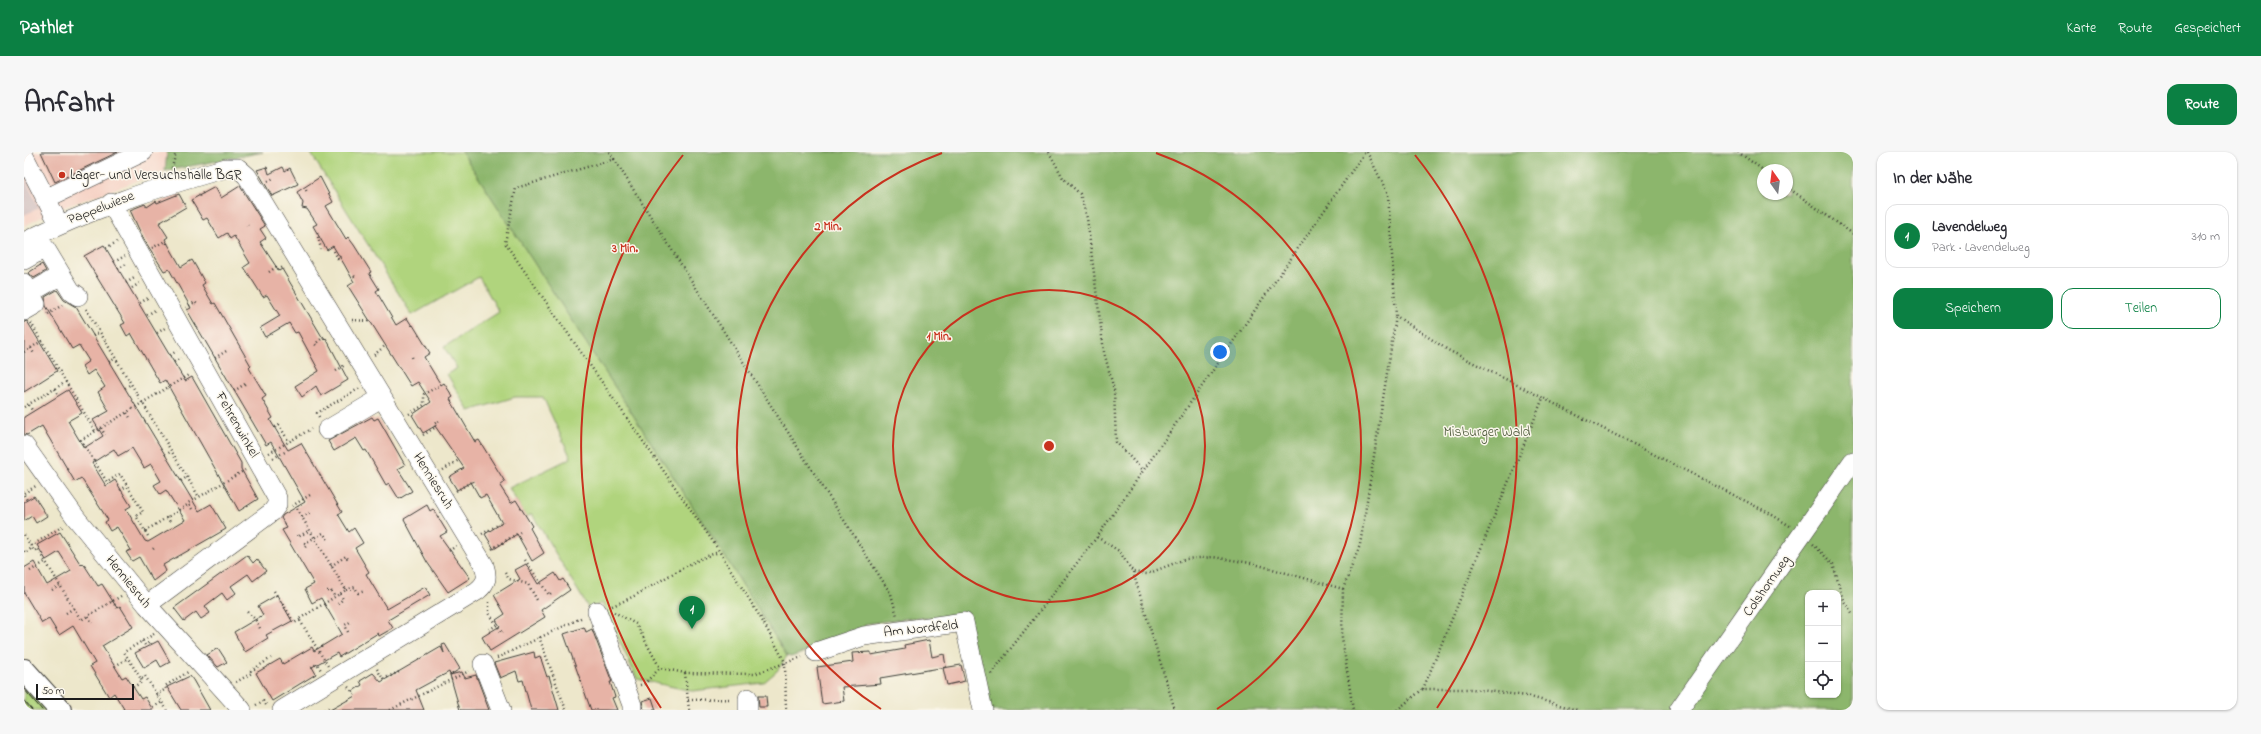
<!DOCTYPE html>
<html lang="de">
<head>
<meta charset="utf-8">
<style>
  :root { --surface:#fff; --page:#f7f7f7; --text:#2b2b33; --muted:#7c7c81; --line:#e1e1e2; --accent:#0b8043 }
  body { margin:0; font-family:"Indie Flower",sans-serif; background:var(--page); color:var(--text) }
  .controls { position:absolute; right:12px; bottom:12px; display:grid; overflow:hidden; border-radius:8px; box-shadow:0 1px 3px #0004 }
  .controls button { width:36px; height:36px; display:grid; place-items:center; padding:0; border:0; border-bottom:1px solid var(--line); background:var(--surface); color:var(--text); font:20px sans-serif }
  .compass { position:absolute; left:1733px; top:12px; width:36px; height:36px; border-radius:50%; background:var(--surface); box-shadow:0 1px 3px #0004; rotate:346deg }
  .scale { position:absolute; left:12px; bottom:10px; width:98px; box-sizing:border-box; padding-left:4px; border:2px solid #1c1c1c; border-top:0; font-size:11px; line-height:14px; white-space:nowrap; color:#1c1c1c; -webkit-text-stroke:3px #fbf7ec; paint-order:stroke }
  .you { position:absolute; left:1196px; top:200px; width:14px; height:14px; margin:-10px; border:3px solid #fff; border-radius:50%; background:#1a73e8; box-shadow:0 0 0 6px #1a73e833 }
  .badge { display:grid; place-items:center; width:26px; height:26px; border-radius:50%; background:var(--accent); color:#fff; font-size:13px; font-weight:700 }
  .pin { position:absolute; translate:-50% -33px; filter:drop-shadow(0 1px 2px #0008) }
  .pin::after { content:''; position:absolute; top:21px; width:14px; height:12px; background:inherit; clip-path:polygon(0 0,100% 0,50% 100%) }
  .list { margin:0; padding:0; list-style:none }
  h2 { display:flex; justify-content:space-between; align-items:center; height:52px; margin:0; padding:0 16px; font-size:17px }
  h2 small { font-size:13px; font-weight:400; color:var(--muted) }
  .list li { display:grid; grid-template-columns:26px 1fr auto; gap:12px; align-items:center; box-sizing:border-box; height:64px; margin:0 8px 8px; padding:0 8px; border:1px solid var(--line); border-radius:12px }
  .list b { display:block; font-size:15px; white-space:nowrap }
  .list p { margin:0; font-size:13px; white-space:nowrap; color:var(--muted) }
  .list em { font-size:13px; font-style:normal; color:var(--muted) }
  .actions { display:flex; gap:8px; padding:12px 16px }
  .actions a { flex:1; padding:9px 0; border:1px solid var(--accent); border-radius:12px; text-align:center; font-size:14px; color:var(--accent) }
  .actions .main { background:var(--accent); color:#fff }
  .icon { flex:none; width:22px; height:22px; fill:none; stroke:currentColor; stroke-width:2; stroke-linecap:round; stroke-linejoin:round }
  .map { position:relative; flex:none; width:1829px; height:558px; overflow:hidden; border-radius:12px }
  header { display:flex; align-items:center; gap:24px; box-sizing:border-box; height:56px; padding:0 20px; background:var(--accent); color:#fff }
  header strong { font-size:19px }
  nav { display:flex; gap:22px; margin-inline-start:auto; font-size:14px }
  .intro { display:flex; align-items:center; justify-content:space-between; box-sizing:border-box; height:96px; padding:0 24px }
  h1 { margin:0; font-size:28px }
  .button { padding:10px 18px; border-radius:12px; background:var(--accent); color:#fff; font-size:14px; font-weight:700 }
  main { display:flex; gap:24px; padding:0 24px }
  aside { flex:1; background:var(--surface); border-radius:12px; box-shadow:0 1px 3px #0004 }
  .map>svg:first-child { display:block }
  .built { fill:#f6d2c5 }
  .industrial { fill:#d1bfbf }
  .green { fill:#b0d47d; stroke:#66784c }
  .forest { fill:#8cb66c; stroke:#546944; fill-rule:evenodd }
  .building { fill:#e7b3a6; fill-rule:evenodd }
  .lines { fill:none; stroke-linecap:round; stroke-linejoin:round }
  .minor-casing { stroke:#3b3a36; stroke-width:20 }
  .major-casing { stroke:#3b3a36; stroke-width:24 }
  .path { stroke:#3b3a36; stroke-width:2.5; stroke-dasharray:1 3; stroke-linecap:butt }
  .minor { stroke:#fff; stroke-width:19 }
  .major { stroke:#fff; stroke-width:22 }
  .tram { stroke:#1c1c1c; stroke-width:1 }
  .ring { fill:none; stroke:#c8321e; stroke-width:2 }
  .poi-dot { fill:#c8321e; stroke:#fbf7ec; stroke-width:1.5 }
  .labels { text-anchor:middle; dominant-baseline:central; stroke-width:3; stroke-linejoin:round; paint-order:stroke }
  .poi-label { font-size:14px; fill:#1c1c1c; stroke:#fbf7ec; text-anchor:start }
  .street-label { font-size:14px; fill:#1c1c1c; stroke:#fbf7ec }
  .park-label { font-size:14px; fill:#505c3e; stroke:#fbf7ec }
  .centre { fill:#c8321e; stroke:#fbf7ec; stroke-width:2 }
  .ring-label { font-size:12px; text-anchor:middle; font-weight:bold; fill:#c8321e; stroke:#fbf7ec; stroke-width:3; stroke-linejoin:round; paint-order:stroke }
</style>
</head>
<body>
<header>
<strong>Pathlet</strong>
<nav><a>Karte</a><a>Route</a><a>Gespeichert</a></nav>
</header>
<div class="intro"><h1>Anfahrt</h1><a class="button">Route</a></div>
<main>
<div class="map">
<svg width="1829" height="558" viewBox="0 0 1829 558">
  <rect width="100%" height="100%" fill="#fbf7ec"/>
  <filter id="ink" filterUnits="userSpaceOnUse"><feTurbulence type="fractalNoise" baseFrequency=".025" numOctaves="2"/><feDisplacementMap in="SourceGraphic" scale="8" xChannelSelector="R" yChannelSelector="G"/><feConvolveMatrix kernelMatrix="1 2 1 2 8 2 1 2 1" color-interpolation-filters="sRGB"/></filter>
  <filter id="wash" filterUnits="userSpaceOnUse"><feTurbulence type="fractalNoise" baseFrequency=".012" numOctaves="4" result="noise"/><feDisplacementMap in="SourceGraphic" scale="16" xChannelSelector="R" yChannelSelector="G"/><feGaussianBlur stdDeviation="0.9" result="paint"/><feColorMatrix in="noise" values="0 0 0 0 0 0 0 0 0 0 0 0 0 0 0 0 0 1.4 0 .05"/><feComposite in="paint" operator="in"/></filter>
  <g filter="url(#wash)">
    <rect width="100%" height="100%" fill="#ede7cb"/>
    <path class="built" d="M0,0H143L141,19L32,58L0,74Z"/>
    <path class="industrial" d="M0,24L15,56L0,63Z"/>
    <path class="green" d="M286,0H438L695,395L763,504L753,519L739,531L668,539L613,527L578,451L565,457L508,362L502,365L485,336L547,306L519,245H491L445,259L423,222L433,216L420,195L475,160L455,125L388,163Z
      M0,526L27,558H3L0,555Z"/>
    <path class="forest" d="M143,0H239L141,19Z
      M438,0H1829V558H964L942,467L887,466L841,472L838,480L767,505L763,504L695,395ZM1739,18H1763V42H1739ZM1784,441H1814V543H1784Z"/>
    <g id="blocks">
      <path class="building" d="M17,0H94L31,30Z
        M243,15L245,22L259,15L261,19L266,16L274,32L248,44L233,18Z
        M296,25L309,50L302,54L322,87L324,85L330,93L347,120L345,121L355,137L352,139L372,173L383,166L388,174L389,173L406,201L400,205L417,233L420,231L429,245L426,247L451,290L455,288L481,330L476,334L487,351L492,348L508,374L506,376L520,401L508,409L493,382L470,397L461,382L478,371L462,343L456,346L447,330L433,338L425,325L440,316L411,274L399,281L388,263L407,250L394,230L387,234L324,134L330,130L320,112L309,94L303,98L289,74L293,72L283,57L278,56L279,51L273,40Z
        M216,34L241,74L236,77L242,86L236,90L255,119L258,117L300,188L302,186L324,228L297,244L292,234L278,245L271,234L295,219L274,180L271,181L265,171L241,185L236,176L256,164L243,143L239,145L220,115L226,111L210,84L206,87L203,81L195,86L183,66L179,68L167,48L191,35L197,46Z
        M155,42L162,55L135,71L144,85L141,87L157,115L168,108L171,113L181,131L178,133L189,152L191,151L227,214L225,216L242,244L238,247L249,266L246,268L264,298L277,291L318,360L314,362L325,380L330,376L339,391L331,396L345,420L342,422L363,457L401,435L406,443L364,468L369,476L355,484L354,481L315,505L313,501L288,515L292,522L248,549L232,521L256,507L259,512L288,495L290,499L318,482L297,446L288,451L281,437L290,432L258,378L263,376L257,366L259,363L281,350L247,290L242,293L225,264L163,158L167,156L145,117L140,119L119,86L106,58L121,52L123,55L132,49L133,51Z
        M80,93L161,229L168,225L217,311V317L234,347L215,359L141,228L136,231L107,181L103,184L97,173L101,171L60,104Z
        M18,112L22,119L10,126L4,121Z
        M33,138L40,148L52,155L175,359L187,352L202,377L139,413L142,419L129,429L115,405L108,409L102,400L107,398L93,375L86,379L81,370L84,368L57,326L51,330L18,274L3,283L0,282V265L44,238L58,261L44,269L60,296L79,284L69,268L85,259L74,240L81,235L70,218L63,223L58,214L65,209L55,193L48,197L22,154L21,145ZM108,296L120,316L127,312L137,329L130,333L136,342L142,338L161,368L124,390L121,389L102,357L107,354L91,328L82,334L68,311L90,297L94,304Z
        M3,169L33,219L0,240V170Z
        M348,265L350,268L354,266L381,313L374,317L388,339L375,347L365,331L362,333L342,298L340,299L332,286L310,299L304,289Z
        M10,344L23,364L12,371L8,364L0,369V350Z
        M403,353L406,359L409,357L423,380L416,384L446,426L424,440L403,410L380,367Z
        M36,380L57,413L59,411L74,434L78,432L93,456L96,454L109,475L78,494L98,526L102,524L117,547L121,545L129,558H98L100,557L90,541L85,545L66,514L71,511L49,474L35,483L25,467L18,471L0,441V416L10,410L23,433L47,419L35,400L22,408L13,393Z
        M223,403L229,411L233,407L242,419L229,429L224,422L207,434L212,441L203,448L198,441L181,454L186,461L177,467L172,460L160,469L150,456Z
        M502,412L514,432L531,421L536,429L539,427L546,438L517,458L521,465L466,499L458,485L476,474L472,468L481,462L470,443L496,427L491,418Z
        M253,443L268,469L242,483L244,486L221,500L210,480L239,463L234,454Z
        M560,475L562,480L568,477L588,530H586L591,545L588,546L593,558H567L540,482Z
        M905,488L908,505L920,502L922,515L856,526L857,532L818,535L820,549L798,552L793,515L829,510L828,501L847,500V503L881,497L880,493Z
        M134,489L146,510L137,515L133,508L120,516L111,501Z
        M421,492L436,517L426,523L425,520L392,538L400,558H306L331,544L329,539L338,533L336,529L349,521L357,530L417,495L420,501L418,493Z
        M194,496L203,510L194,515L183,503Z
        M510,500L511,506L516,504L523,525L525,524L535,558H507L499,528L495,529L492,519L476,526L470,511Z
        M937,513L941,529L923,533L919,516Z
        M438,520L441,526L452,523L465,558H436L426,523Z
        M166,524L169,528L186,558H157L143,535Z
        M734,544H742L743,555H735Z
        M628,546L632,558H620L618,549Z"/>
    </g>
  </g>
  <g filter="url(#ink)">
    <use href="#blocks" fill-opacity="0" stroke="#3b3a36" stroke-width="1"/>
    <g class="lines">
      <defs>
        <path id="minor" d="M0,4L35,72
          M21,47L119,0
          M87,51L253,346V353L248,360L123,453
          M0,90C68,56 129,37 202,16H214L223,24L460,413C464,425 463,431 453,439L258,558
          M0,108L21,96L47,139L54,144
          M0,131L12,152L0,159
          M6,141L37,123
          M303,278L357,246
          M0,293L52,366L123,453L218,558
          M573,459L608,553V558
          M792,500L840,484L940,470L959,558
          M459,512L477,558
          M724,546V558
          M1655,558L1829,309"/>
        <path id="major" d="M0,518L36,558"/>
      </defs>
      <use href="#minor" class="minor-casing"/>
      <use href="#major" class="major-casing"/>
      <path class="path" d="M585,0L590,7L492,36L481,91L692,394L738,468L761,510L762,558
        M1025,0L1039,26L1056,42L1063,66L1080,200L1090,238L1092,290L1118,318
        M1343,0L1364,42L1372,164L1424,198L1519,246
        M1714,0L1739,18
        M590,7L867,442L873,464
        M148,16L152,0
        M244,29L250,26
        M1763,35L1829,82
        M282,38L283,40
        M175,44L180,40
        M223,73L224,76
        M293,81L297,97
        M82,96L93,90
        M128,96L143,88V92
        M310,99L314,107L317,105
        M90,110L101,104
        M94,117L104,111
        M245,120L252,115L254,118L259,115L260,117
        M330,124L332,126
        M102,131L112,125
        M108,136L116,131
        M116,151L124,146
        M162,156L171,150L173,152
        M62,157L175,345L221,318
        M24,162L40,152
        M123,163L131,158
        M328,168L346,169
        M7,171L71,279
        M133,181L141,176
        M69,184L76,180
        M292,193L291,192L301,184
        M7,196L10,202
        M0,200L18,189
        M146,203L153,199
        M350,203L362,193
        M388,205L389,208
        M191,206L204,198
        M85,210L92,206
        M150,210L157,206
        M312,219L321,213
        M101,236L107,232
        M31,237L35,243
        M210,239L221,232
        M5,253L9,260
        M0,255L42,230
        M103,261L107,267
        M385,262L400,253V242L417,233
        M295,265L293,261L336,236
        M251,275L255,273L265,290
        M77,276L81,283
        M399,283L412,275L410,272L415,269
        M245,301L287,277
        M141,303L148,299
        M249,306L261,300
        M419,318L435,308
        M157,329L163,325
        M96,338L103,334
        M432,339L449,329L451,333
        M0,341L12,334
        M0,343L3,348
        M268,354L286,343
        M168,357L164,351L175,345
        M273,357L322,438L275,467L304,514
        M143,365L146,370
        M278,365L287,360
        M121,379L165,352
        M458,382L479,370
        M0,383L10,399L14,397L57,468L97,444
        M273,383L274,385L286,378
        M124,384L112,364L119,360L96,322L83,330L57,288L166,222
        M1073,385L1095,399L1109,420L1123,422L1161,407L1189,405L1227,411L1319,437L1318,485L1329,558
        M1789,392L1809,412L1819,448L1829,462
        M7,394L39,374
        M281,395L282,394L281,391L299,381L304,388
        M129,397L131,395
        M468,397L496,380
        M0,399L1,401L8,396
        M425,399L432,394
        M501,408L525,443L527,441
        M307,414L322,404L324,407
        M6,419L21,410
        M1109,420L1151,558
        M481,421L485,427L504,432L513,448
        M1319,437L1336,393L1372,164
        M28,438L36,433
        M322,438L331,435L334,441L341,439
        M250,439L261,456
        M303,439H307L311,445
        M88,449L93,456
        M465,450V461L478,481L479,480
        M314,452L319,447L316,442
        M588,454C625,440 656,412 695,400
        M261,455L270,471L276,468
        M223,460L231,467L237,478
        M590,460L612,472L636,516
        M42,461L50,456
        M64,464L68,471
        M324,480L321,473L326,470
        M466,480L464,478L473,473
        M130,482L100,500L117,527L121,524L143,558
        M515,485L542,558
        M118,489L121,493L126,490L127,493
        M473,506L559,465
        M91,514L104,506
        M287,515L293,512L297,518
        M353,517L359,527L375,520
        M661,521L665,558
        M967,522L1073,385L1341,0
        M212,530L228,521L227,519L247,506
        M616,533L620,532L636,516L661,521L730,522L778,505
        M109,535L118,530L117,527
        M324,535L327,538H330
        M1399,537L1519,246L1745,361L1766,374
        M132,543L142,537L141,534L164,520
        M664,548L709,547
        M232,553L239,549L243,554
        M129,555L138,550
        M300,558L306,555
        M366,558L445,519
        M1373,558L1399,537H1448L1503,544L1553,558"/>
      <use href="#minor" class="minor"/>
      <use href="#major" class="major"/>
      <path class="tram" d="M0,537L18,558
        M0,549L8,558"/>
    </g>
  </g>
  <g class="ring">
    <circle cx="1025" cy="294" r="156"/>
    <path d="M857 557A312 312 0 0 1 918 1M1132 1A312 312 0 0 1 1193 557"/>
    <path d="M637 556A468 468 0 0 1 659 3M1391 3A468 468 0 0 1 1413 556"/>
  </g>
  <circle class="poi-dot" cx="38" cy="23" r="4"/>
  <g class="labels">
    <g class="poi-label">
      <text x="46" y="23">Lager- und Versuchshalle BGR</text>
    </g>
    <g class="street-label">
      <text transform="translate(77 56) rotate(-21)">Pappelwiese</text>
      <text transform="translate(213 273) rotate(60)">Fehrenwinkel</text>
      <text transform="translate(409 329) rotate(58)">Henniesruh</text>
      <text transform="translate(104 430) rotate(51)">Henniesruh</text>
      <text transform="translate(1743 434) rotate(-55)">Colshornweg</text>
      <text transform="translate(897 477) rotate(-6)">Am Nordfeld</text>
    </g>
    <g class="park-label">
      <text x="1463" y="280">Misburger Wald</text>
    </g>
  </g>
  <circle cx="1025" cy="294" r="6" class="centre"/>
  <g class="ring-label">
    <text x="804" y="78">2 Min.</text>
    <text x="601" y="100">3 Min.</text>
    <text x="915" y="188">1 Min.</text>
  </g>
</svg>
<div class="controls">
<button>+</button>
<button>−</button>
<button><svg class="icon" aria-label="locate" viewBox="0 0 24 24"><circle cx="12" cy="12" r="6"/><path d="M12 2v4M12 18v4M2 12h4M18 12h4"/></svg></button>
</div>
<svg class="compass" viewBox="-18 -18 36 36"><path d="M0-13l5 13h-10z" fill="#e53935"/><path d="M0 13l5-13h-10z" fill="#7c7c81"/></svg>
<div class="scale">50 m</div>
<div class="you"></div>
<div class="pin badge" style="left:668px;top:477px">1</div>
</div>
<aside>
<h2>In der Nähe<small></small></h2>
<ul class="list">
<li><span class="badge">1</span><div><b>Lavendelweg</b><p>Park · Lavendelweg</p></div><em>310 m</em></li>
</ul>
<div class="actions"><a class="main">Speichern</a><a>Teilen</a></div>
</aside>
</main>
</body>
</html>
